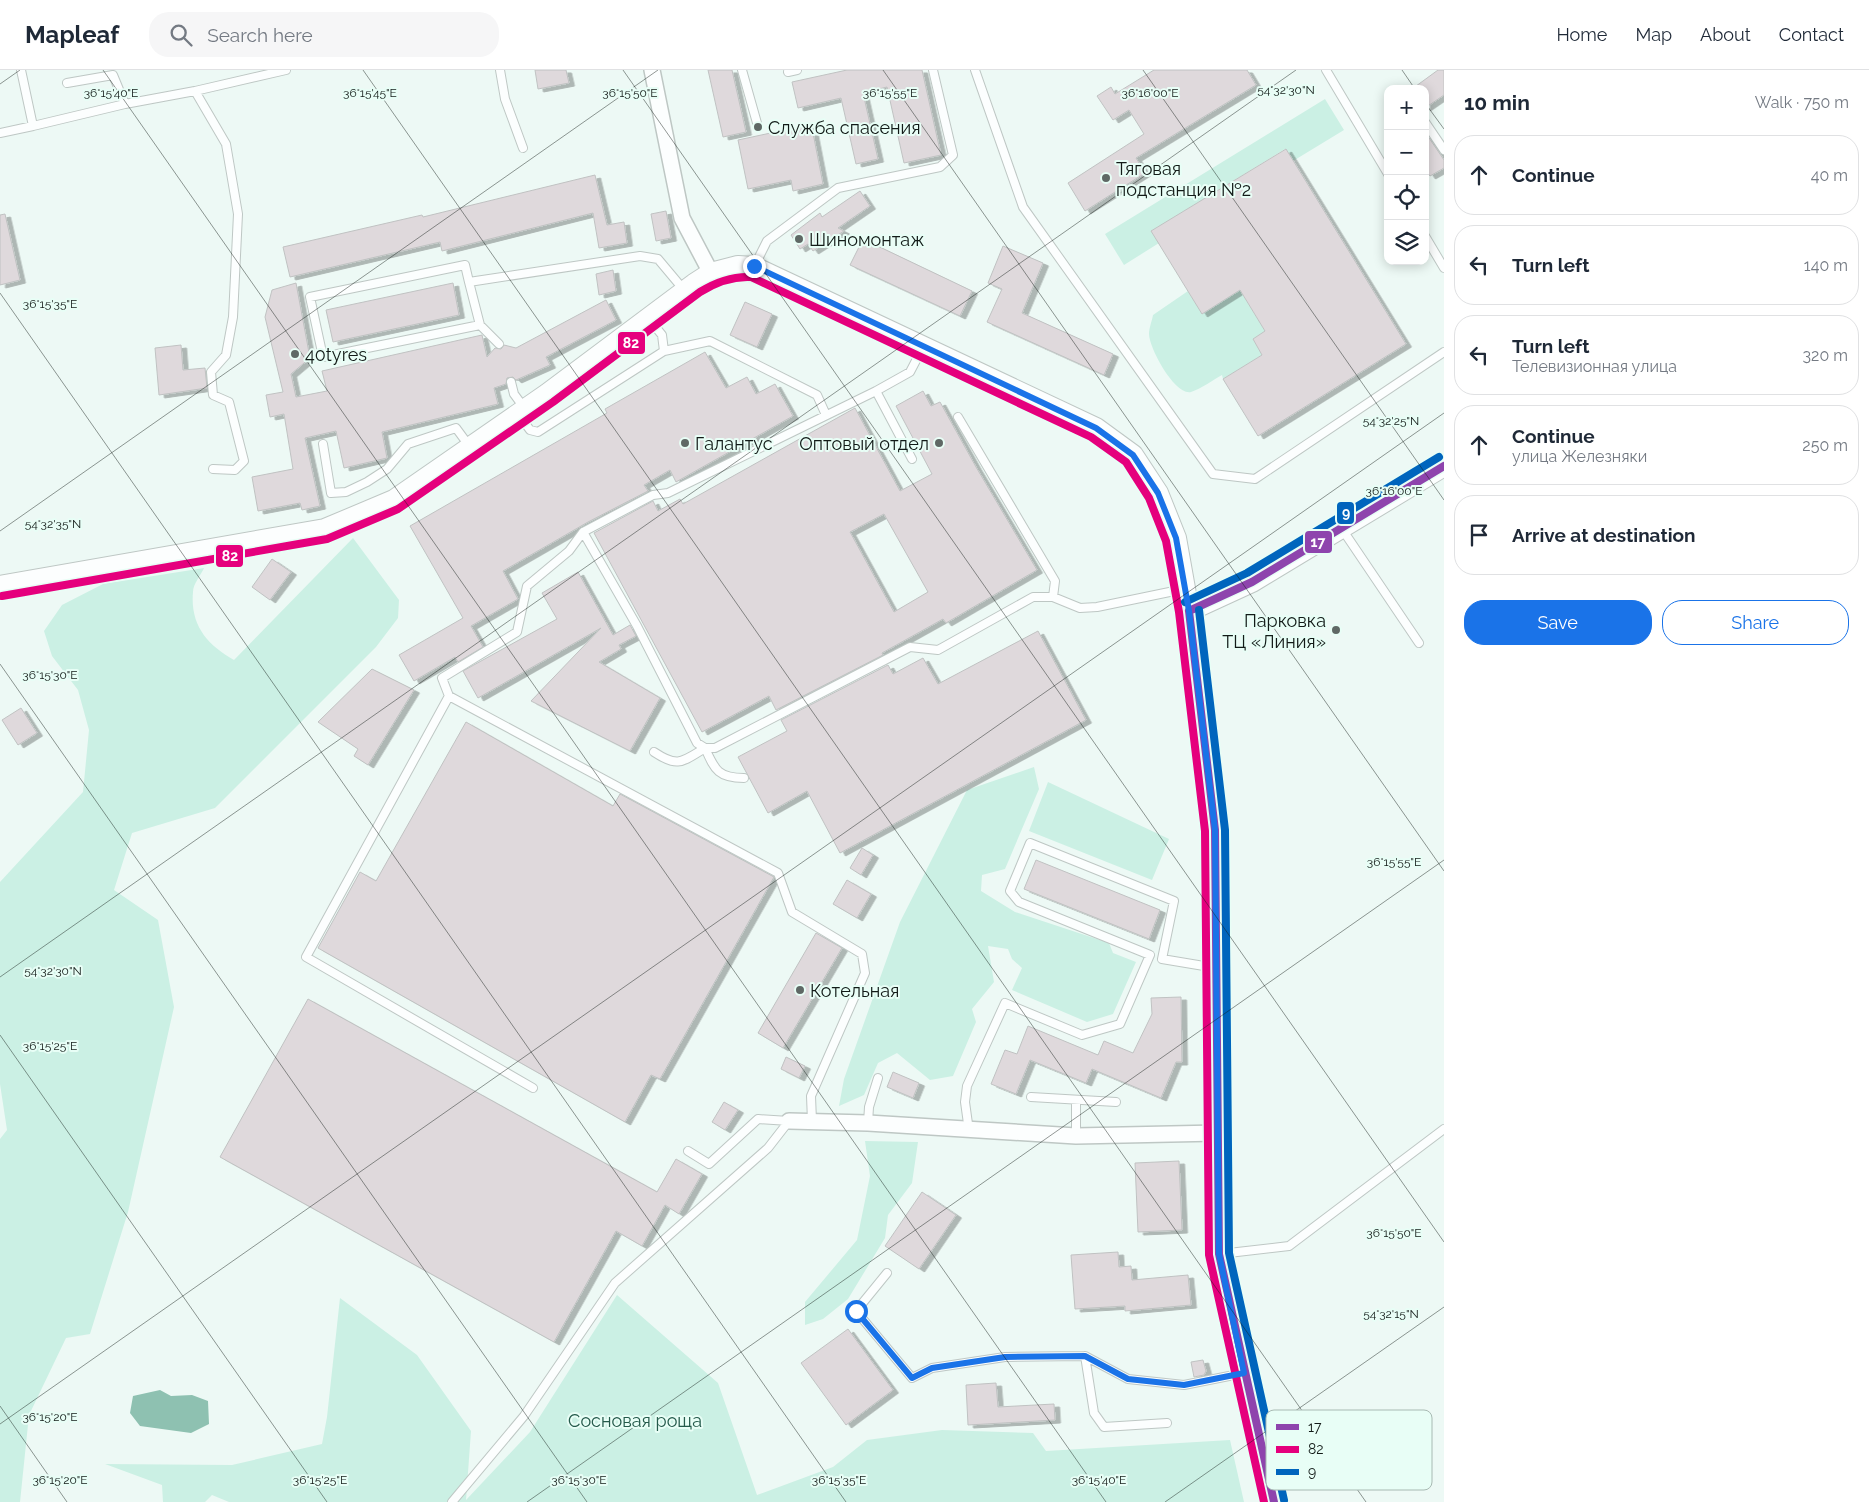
<!DOCTYPE html>
<html lang="en">
<head>
<meta charset="utf-8">
<style>
  :root { --surface:#fff; --page:#f6f6f7; --text:#1f2937; --muted:#747a83; --line:#e0e1e3; --accent:#1a73e8 }
  body { margin:0; font-family:Raleway,sans-serif; background:var(--page); color:var(--text) }
  .controls { position:absolute; right:15px; top:15px; display:grid; overflow:hidden; border-radius:10px; box-shadow:0 2px 12px #0003 }
  .controls button { width:45px; height:45px; display:grid; place-items:center; padding:0; border:0; border-bottom:1px solid var(--line); background:var(--surface); color:var(--text); font:25px sans-serif }
  .stop { position:absolute; width:15px; height:15px; margin:-11px; border:4px solid #1a73e8; border-radius:50%; background:#fff }
  .stop.end { background:#1a73e8; border-color:#fff; box-shadow:0 1px 5px #0008 }
  .list { margin:0; padding:0; list-style:none }
  h2 { display:flex; justify-content:space-between; align-items:center; height:65px; margin:0; padding:0 20px; font-size:21px }
  h2 small { font-size:16px; font-weight:400; color:var(--muted) }
  .list li { display:grid; grid-template-columns:32px 1fr auto; gap:15px; align-items:center; box-sizing:border-box; height:80px; margin:0 10px 10px; padding:0 10px; border:1px solid var(--line); border-radius:20px }
  .list b { display:block; font-size:19px; white-space:nowrap }
  .list p { margin:0; font-size:16px; white-space:nowrap; color:var(--muted) }
  .list em { font-size:16px; font-style:normal; color:var(--muted) }
  .actions { display:flex; gap:10px; padding:15px 20px }
  .actions a { flex:1; padding:11px 0; border:1px solid var(--accent); border-radius:20px; text-align:center; font-size:18px; color:var(--accent) }
  .actions .main { background:var(--accent); color:#fff }
  .icon { flex:none; width:28px; height:28px; fill:none; stroke:currentColor; stroke-width:2; stroke-linecap:round; stroke-linejoin:round }
  .map { position:relative; flex:none; width:1444px; height:1432px; overflow:hidden }
  header { display:flex; align-items:center; gap:30px; box-sizing:border-box; height:70px; padding:0 25px; background:var(--surface); border-bottom:1px solid var(--line) }
  header strong { font-size:24px }
  nav { display:flex; gap:28px; margin-inline-start:auto; font-size:18px }
  .search { width:350px; height:45px; background:var(--page); display:flex; align-items:center; gap:12px; box-sizing:border-box; padding:0 18px; border-radius:20px; color:var(--muted); font-size:19px }
  main { display:flex }
  aside { flex:1; background:var(--surface) }
  .map>svg:first-child { display:block }
  .green { fill:#cbf0e4 }
  .water { fill:#8ec1b1 }
  .building { fill:#dfd9dc; stroke:#c0c2c2; fill-rule:evenodd; filter:url(#shadow) }
  .lines { fill:none; stroke-linecap:round; stroke-linejoin:round }
  .service-casing { stroke:#bec7c4; stroke-width:10 }
  .minor-casing { stroke:#bec7c4; stroke-width:18 }
  .tertiary-casing { stroke:#bec7c4; stroke-width:22 }
  .service { stroke:#fcfefe; stroke-width:8 }
  .minor { stroke:#fcfefe; stroke-width:15 }
  .tertiary { stroke:#fcfefe; stroke-width:20 }
  .bus-1-casing { stroke:#e8fef6; stroke-width:11 }
  .bus-2-casing { stroke:#e8fef6; stroke-width:11 }
  .bus-3-casing { stroke:#e8fef6; stroke-width:11 }
  .bus-1 { stroke:#8e44ad; stroke-width:8 }
  .bus-2 { stroke:#e5007d; stroke-width:8 }
  .bus-3 { stroke:#0065bd; stroke-width:8 }
  .route { stroke:#1a73e8; stroke-width:6 }
  .ticks { fill:none; stroke:#121a17; stroke-width:1; stroke-opacity:0.45 }
  .poi-dot { fill:#5f6865; stroke:#e8fef6; stroke-width:2 }
  .labels { text-anchor:middle; dominant-baseline:central; stroke-width:4; stroke-linejoin:round; paint-order:stroke }
  .poi-label { font-size:18px; fill:#121a17; stroke:#e8fef6; text-anchor:start }
  .park-label { font-size:18px; fill:#245a4b; stroke:#e8fef6 }
  .key { fill:#e8fef6; stroke:#a8bab3; stroke-width:1 }
  .key-label { font-size:14px; fill:#121a17 }
  .ticks-label { font-size:12px; text-anchor:middle; fill:#121a17; stroke:#e8fef6; stroke-width:4; stroke-linejoin:round; paint-order:stroke }
  .line-badge { stroke:#e8fef6; stroke-width:2 }
  .badge-label { font-size:14px; text-anchor:middle; font-weight:bold; fill:#fff }
</style>
</head>
<body>
<header>
<strong>Mapleaf</strong>
<div class="search"><svg class="icon" aria-label="search" viewBox="0 0 24 24"><circle cx="10" cy="10" r="6"/><path d="M15 15l6 6"/></svg>Search here</div>
<nav><a>Home</a><a>Map</a><a>About</a><a>Contact</a></nav>
</header>
<main>
<div class="map">
<svg width="1444" height="1432" viewBox="0 0 1444 1432">
  <defs>
    <filter id="shadow"><feDropShadow dx="5.5" dy="3" stdDeviation="0" flood-color="#0004"/></filter>
  </defs>
  <rect width="100%" height="100%" fill="#edf9f5"/>
  <path class="green" d="M1325,29L1344,60L1293,91L1285,79L1152,161L1159,173L1124,195L1105,164Z
    M1240,220L1265,261L1253,269L1262,285L1223,309L1222,305C1213,310 1201,319 1191,322C1175,326 1149,278 1149,264C1149,258 1152,251 1153,245L1188,221L1202,243Z
    M353,468L399,530L398,548L376,577L215,738L132,763L114,820L158,850L174,937L128,1142L90,1264L66,1268L29,1345L20,1432H0V1069L7,1060L0,1014V812L83,722L89,660L78,620L52,586L44,561L62,535L103,514L204,498C201,505 193,514 193,522C190,555 207,575 234,590Z
    M1034,697L1039,719L1005,799L982,805L981,821L1015,842L1109,873L1113,883L1136,892L1113,944L1087,952L1012,920L1022,898L1012,889L1008,879L988,876L994,912L972,939L976,952L953,1006L930,1010L897,983L878,993L864,1025L839,1036L844,1009L900,852L967,720Z
    M1048,712L1169,769L1152,810L1029,761Z
    M865,1071L918,1072L912,1113L888,1145L885,1168L848,1229L823,1249L805,1255V1232L857,1170L870,1106Z
    M617,1225L718,1313L757,1425L833,1397L867,1370L942,1360L1033,1363L1046,1381L1230,1370L1244,1432H229L212,1425L205,1432H163L162,1415L105,1394L232,1395L322,1374L327,1347L340,1228L417,1285L471,1361L466,1430L530,1362Z"/>
  <path class="water" d="M160,1320L171,1326L192,1325L208,1331L209,1354L191,1363L140,1356L130,1343L133,1326Z"/>
  <path class="building" d="M535,0H566L569,13L538,19Z
    M708,0H732L746,62L723,67Z
    M847,0H922L941,85L904,93L887,17L863,23L878,89L856,94L841,28L798,38L792,12Z
    M1154,0H1247L1256,15L1136,88L1145,103L1085,141L1068,113L1144,64L1129,40L1113,50L1097,26L1111,17L1115,24Z
    M1438,0H1444V25L1425,38V19H1412Z
    M808,55L809,63H813L823,114L793,121L791,110L748,119L738,70Z
    M1425,62L1444,90V98L1430,106L1425,99Z
    M1286,79L1406,274L1258,366L1223,309L1262,285L1253,269L1265,261L1240,220L1202,244L1151,161Z
    M595,105L607,155L624,152L627,173L599,178L593,143L442,181L440,172L290,207L283,177L422,145L423,147Z
    M860,121L870,136L838,158L844,161L813,181L808,174L800,179L791,165L820,143L822,147Z
    M666,141L671,168L656,171L651,144Z
    M5,144L20,210L0,215V145Z
    M863,169L972,221L960,246L850,195Z
    M1003,176L1043,193L1022,243L1113,284L1104,305L987,252L1002,219L988,213Z
    M613,200L616,221L599,225L596,204Z
    M296,213L310,288L291,304L296,327L327,321L322,301L482,265L487,287L495,278L501,279L504,275L516,278L606,230L616,250L546,287L550,295L516,310L513,307L507,308L506,314L494,318L498,334L382,362L387,388L344,398L336,361L305,368L320,436L302,440L300,433L258,441L252,407L293,399L284,344L270,347L266,325L283,322L265,247L272,220Z
    M453,213L459,245L333,272L326,240Z
    M745,232L772,244L757,277L730,265Z
    M181,275L183,300L205,298L207,318L159,325L155,278Z
    M705,282L726,318L747,307L756,324L775,314L793,346L676,412L670,400L644,415L648,421L588,452L503,501L518,529L471,556L483,577L458,592L455,587L414,611L399,585L463,548L410,456L607,343L605,339Z
    M923,321L931,336L940,332L976,397L1037,500L946,553L943,549L882,583L883,585L776,640L769,626L702,662L594,463L653,431L658,441L680,429L683,434L855,338L900,421L932,404L896,336ZM884,444L928,522L894,542L850,462Z
    M272,489L291,502L270,530L252,517Z
    M578,502L613,565L630,555L636,566L619,575L621,579L599,592L660,628L630,681L531,631L601,558L478,628L463,601L557,549L542,523Z
    M1038,561L1086,650L840,783L807,721L768,743L738,687L787,661L781,650L888,595L893,604L923,588L938,614Z
    M372,599L414,620L368,695L354,686L358,679L318,652Z
    M21,638L37,663L18,675L2,650Z
    M466,652L613,736L620,724L774,807L660,1009L651,1005L625,1052L318,878L360,802L376,811Z
    M862,778L873,785L861,805L850,798Z
    M1036,790L1160,840L1149,869L1024,819Z
    M847,810L871,824L857,848L833,834Z
    M816,863L842,878L783,978L758,963Z
    M1181,927L1182,992H1176L1161,1028L1092,999L1086,1013L1030,990L1016,1024L991,1014L1005,980L1017,984L1028,956L1098,985L1104,971L1133,983L1152,944L1151,928Z
    M308,929L657,1122L676,1089L702,1104L679,1144L665,1135L642,1176L616,1161L554,1272L220,1087Z
    M786,987L805,996L799,1008L781,999Z
    M893,1002L919,1013L913,1028L887,1017Z
    M724,1032L738,1040L725,1060L712,1052Z
    M1179,1091L1182,1160L1138,1162L1135,1093Z
    M922,1122L956,1145L919,1199L885,1176Z
    M1118,1182L1119,1197L1131,1196L1132,1210L1188,1205L1191,1235L1125,1241V1236L1075,1239L1071,1185Z
    M848,1259L893,1320L846,1355L801,1293Z
    M1203,1290L1206,1301L1204,1305L1194,1307L1191,1292Z
    M996,1313L998,1337L1054,1334L1055,1350L968,1355L966,1315Z"/>
  <g class="lines">
    <defs>
      <path id="service" d="M21,0L33,56L125,34
        M500,0L505,29L523,78
        M742,0L757,53
        M975,0L1023,137L1213,404L1255,409L1444,282
        M1326,0L1388,104
        M788,2L797,0
        M67,13L113,5L125,34L195,21
        M1425,52L1444,80
        M0,63L33,56
        M1425,166L1444,198
        M754,197L767,171L838,118L940,97L953,85L933,0
        M469,212L480,255L499,274
        M480,255L323,287L310,227L465,195L469,212L640,186L658,189L684,220
        M664,281L710,271L817,325L826,345
        M511,312L514,324L525,339
        M876,321L910,302L923,277
        M519,345L530,360L538,362L664,281L662,265L649,249
        M958,347L1055,511L1053,527
        M323,374L331,423L346,422L367,412L387,399L408,374L456,358L470,377
        M912,389L876,321L668,423L653,425L583,462L637,556L697,673L705,678H715L910,577L938,580L1033,527H1053L1080,538L1097,537L1184,519
        M213,399L235,400L244,391L229,332L213,325L211,302L226,285L233,247L238,144L226,74L195,21L286,0
        M1342,459L1419,573
        M449,626L442,608L517,562L527,516L569,481L583,462
        M654,682C678,698 682,692 705,678C715,700 718,708 744,708
        M533,1018L306,887L449,626L778,803L792,842L862,884L865,903L811,1026L812,1051
        M1031,1027L1116,1032
        M868,1053L869,1037L878,1008
        M969,1061L965,1032L967,1016L1005,933L1082,965L1120,954L1150,885L1019,832L1010,821L1030,773L1174,831L1162,889L1216,898
        M1076,1066V1030
        M1220,1184L1289,1176L1444,1059
        M887,1203L856,1241L912,1308L932,1298L1005,1287L1085,1286L1128,1309L1184,1315L1244,1303
        M1085,1286L1094,1343L1104,1357L1167,1353
        M452,1432L524,1346L615,1213L768,1078L789,1051L758,1049L709,1094L688,1081"/>
      <path id="minor" d="M652,0L682,148L711,203
        M789,1051L868,1053L1076,1066L1218,1063"/>
      <path id="tertiary" d="M0,516L325,459L394,430L547,324L694,214L711,203L738,196L754,197L1096,358L1133,385L1158,423L1176,468L1189,541L1215,760L1219,1184L1244,1303L1274,1432
        M1189,541L1252,512L1444,396"/>
    </defs>
    <use href="#service" class="service-casing"/>
    <use href="#minor" class="minor-casing"/>
    <use href="#tertiary" class="tertiary-casing"/>
    <use href="#service" class="service"/>
    <use href="#minor" class="minor"/>
    <use href="#tertiary" class="tertiary"/>
    <defs>
      <path id="bus-1" d="M1189,541L1215,760L1219,1184L1274,1432
        M1189,541L1252,512L1444,396"/>
      <path id="bus-2" d="M2,526L327,469L398,439L553,332L700,222C716,212 732,206 751,207L1091,367L1126,392L1149,428L1166,471L1179,542L1205,761L1209,1185L1264,1432"/>
      <path id="bus-3" d="M1185,532L1247,503L1439,387
        M1199,540L1225,760L1229,1183L1284,1430"/>
    </defs>
    <use href="#bus-1" class="bus-1-casing"/>
    <use href="#bus-2" class="bus-2-casing"/>
    <use href="#bus-3" class="bus-3-casing"/>
    <use href="#bus-1" class="bus-1"/>
    <use href="#bus-2" class="bus-2"/>
    <use href="#bus-3" class="bus-3"/>
  </g>
  <g class="lines">
    <path class="route" d="M754,196L1096,358L1133,385L1158,423L1176,468L1189,541L1215,760L1219,1184L1244,1303L1184,1315L1128,1309L1085,1286L1005,1287L932,1298L912,1308L856,1241"/>
  </g>
  <path class="ticks" d="M103,0L1106,1432M363,0L1366,1432M623,0L1444,1172M883,0L1444,801M1143,0L1444,430M1402,0L1415,19M0,14L20,0M1425,33L1444,59M0,223L846,1432M0,461L658,0M0,594L587,1432M0,907L1296,0M0,965L327,1432M0,1336L67,1432M0,1354L1444,343M527,1432L1444,790M1165,1432L1444,1237"/>
  <g class="poi-dot">
    <circle cx="758" cy="57" r="5"/>
    <circle cx="1106" cy="108" r="5"/>
    <circle cx="799" cy="169" r="5"/>
    <circle cx="295" cy="284" r="5"/>
    <circle cx="685" cy="373" r="5"/>
    <circle cx="939" cy="373" r="5"/>
    <circle cx="1336" cy="560" r="5"/>
    <circle cx="800" cy="920" r="5"/>
  </g>
  <g class="labels">
    <g class="poi-label">
      <text x="768" y="57">Служба спасения</text>
      <text x="1116" y="98">Тяговая<tspan x="1116" dy="21">подстанция №2</tspan></text>
      <text x="809" y="169">Шиномонтаж</text>
      <text x="305" y="284">40tyres</text>
      <text x="695" y="373">Галантус</text>
      <text x="929" y="373" text-anchor="end">Оптовый отдел</text>
      <text x="1326" y="550" text-anchor="end">Парковка<tspan x="1326" dy="21">ТЦ «Линия»</tspan></text>
      <text x="810" y="920">Котельная</text>
    </g>
    <g class="park-label">
      <text x="635" y="1350">Сосновая роща</text>
    </g>
  </g>
  <rect x="1266" y="1340" width="166" height="80" rx="8" class="key"/>
  <rect x="1276" y="1354" width="23" height="6" fill="#8e44ad"/>
  <rect x="1276" y="1376" width="23" height="7" fill="#e5007d"/>
  <rect x="1276" y="1399" width="23" height="6" fill="#0065bd"/>
  <g class="key-label">
    <text x="1308" y="1362">17</text>
    <text x="1308" y="1384">82</text>
    <text x="1308" y="1407">9</text>
  </g>
  <g class="ticks-label">
    <text x="1286" y="24">54°32'30"N</text>
    <text x="890" y="27">36°15'55"E</text>
    <text x="111" y="27">36°15'40"E</text>
    <text x="370" y="27">36°15'45"E</text>
    <text x="630" y="27">36°15'50"E</text>
    <text x="1150" y="27">36°16'00"E</text>
    <text x="50" y="238">36°15'35"E</text>
    <text x="1391" y="355">54°32'25"N</text>
    <text x="1394" y="425">36°16'00"E</text>
    <text x="53" y="458">54°32'35"N</text>
    <text x="50" y="609">36°15'30"E</text>
    <text x="1394" y="796">36°15'55"E</text>
    <text x="53" y="905">54°32'30"N</text>
    <text x="50" y="980">36°15'25"E</text>
    <text x="1394" y="1167">36°15'50"E</text>
    <text x="1391" y="1248">54°32'15"N</text>
    <text x="50" y="1351">36°15'20"E</text>
    <text x="60" y="1414">36°15'20"E</text>
    <text x="320" y="1414">36°15'25"E</text>
    <text x="579" y="1414">36°15'30"E</text>
    <text x="839" y="1414">36°15'35"E</text>
    <text x="1099" y="1414">36°15'40"E</text>
  </g>
  <g class="line-badge">
    <rect x="617" y="261" width="29" height="24" rx="5" fill="#e5007d"/>
    <rect x="1336" y="431" width="19" height="24" rx="5" fill="#0065bd"/>
    <rect x="1304" y="460" width="29" height="24" rx="5" fill="#8e44ad"/>
    <rect x="215" y="474" width="29" height="24" rx="5" fill="#e5007d"/>
  </g>
  <g class="badge-label">
    <text x="631" y="278">82</text>
    <text x="1346" y="448">9</text>
    <text x="1318" y="477">17</text>
    <text x="230" y="491">82</text>
  </g>
</svg>
<div class="controls">
<button>+</button>
<button>−</button>
<button><svg class="icon" aria-label="locate" viewBox="0 0 24 24"><circle cx="12" cy="12" r="6"/><path d="M12 2v4M12 18v4M2 12h4M18 12h4"/></svg></button>
<button><svg class="icon" aria-label="layers" viewBox="0 0 24 24"><path d="M12 4l9 5-9 5-9-5zM3 14l9 5 9-5"/></svg></button>
</div>
<div class="stop" style="left:856px;top:1241px"></div>
<div class="stop end" style="left:754px;top:196px"></div>
</div>
<aside>
<h2>10 min<small>Walk · 750 m</small></h2>
<ul class="list">
<li><svg class="icon" aria-label="ahead" viewBox="0 0 24 24"><path d="M12 20V5M6 11l6-6 6 6"/></svg><div><b>Continue</b></div><em>40 m</em></li>
<li><svg class="icon" aria-label="left" viewBox="0 0 24 24"><path d="M17 20v-9H6M10 6l-5 5 5 5"/></svg><div><b>Turn left</b></div><em>140 m</em></li>
<li><svg class="icon" aria-label="left" viewBox="0 0 24 24"><path d="M17 20v-9H6M10 6l-5 5 5 5"/></svg><div><b>Turn left</b><p>Телевизионная улица</p></div><em>320 m</em></li>
<li><svg class="icon" aria-label="ahead" viewBox="0 0 24 24"><path d="M12 20V5M6 11l6-6 6 6"/></svg><div><b>Continue</b><p>улица Железняки</p></div><em>250 m</em></li>
<li><svg class="icon" aria-label="arrive" viewBox="0 0 24 24"><path d="M6 21V4h12l-3 4 3 4H6"/></svg><div><b>Arrive at destination</b></div></li>
</ul>
<div class="actions"><a class="main">Save</a><a>Share</a></div>
</aside>
</main>
</body>
</html>
